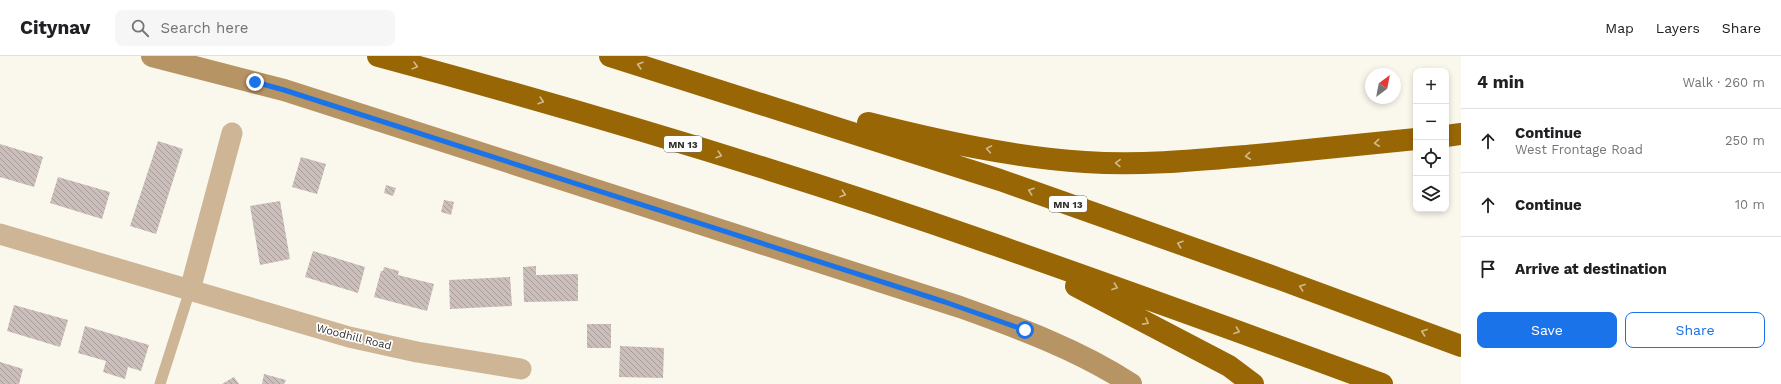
<!DOCTYPE html>
<html lang="en">
<head>
<meta charset="utf-8">
<style>
  :root { --surface:#fff; --page:#f6f6f6; --text:#202124; --muted:#757577; --line:#e0e0e0; --accent:#1a73e8 }
  body { margin:0; font-family:"Work Sans",sans-serif; background:var(--page); color:var(--text) }
  .controls { position:absolute; right:12px; top:12px; display:grid; overflow:hidden; border-radius:8px; box-shadow:0 2px 6px #0003 }
  .controls button { width:36px; height:36px; display:grid; place-items:center; padding:0; border:0; border-bottom:1px solid var(--line); background:var(--surface); color:var(--text); font:20px sans-serif }
  .compass { position:absolute; left:1365px; top:12px; width:36px; height:36px; border-radius:50%; background:var(--surface); box-shadow:0 2px 6px #0003; rotate:32deg }
  .stop { position:absolute; width:12px; height:12px; margin:-9px; border:3px solid #1a73e8; border-radius:50%; background:#fff }
  .stop.end { background:#1a73e8; border-color:#fff; box-shadow:0 1px 4px #0008 }
  .list { margin:0; padding:0; list-style:none }
  h2 { display:flex; justify-content:space-between; align-items:center; height:52px; margin:0; padding:0 16px; font-size:17px }
  h2 small { font-size:13px; font-weight:400; color:var(--muted) }
  .list li { display:grid; grid-template-columns:26px 1fr auto; gap:12px; align-items:center; box-sizing:border-box; height:64px; padding:0 16px; border-top:1px solid var(--line) }
  .list b { display:block; font-size:15px; white-space:nowrap }
  .list p { margin:0; font-size:13px; white-space:nowrap; color:var(--muted) }
  .list em { font-size:13px; font-style:normal; color:var(--muted) }
  .actions { display:flex; gap:8px; padding:12px 16px }
  .actions a { flex:1; padding:9px 0; border:1px solid var(--accent); border-radius:8px; text-align:center; font-size:14px; color:var(--accent) }
  .actions .main { background:var(--accent); color:#fff }
  .icon { flex:none; width:22px; height:22px; fill:none; stroke:currentColor; stroke-width:2; stroke-linecap:round; stroke-linejoin:round }
  .map { position:relative; flex:none; width:1461px; height:328px; overflow:hidden }
  header { display:flex; align-items:center; gap:24px; box-sizing:border-box; height:56px; padding:0 20px; background:var(--surface); border-bottom:1px solid var(--line) }
  header strong { font-size:19px }
  nav { display:flex; gap:22px; margin-inline-start:auto; font-size:14px }
  .search { width:280px; height:36px; background:var(--page); display:flex; align-items:center; gap:10px; box-sizing:border-box; padding:0 14px; border-radius:8px; color:var(--muted); font-size:15px }
  main { display:flex }
  aside { flex:1; background:var(--surface) }
  .map>svg:first-child { display:block }
  .building { fill:url(#building-back-hatch) }
  .lines { fill:none; stroke-linecap:round; stroke-linejoin:round }
  .lane { stroke:#cdb595; stroke-width:11 }
  .street { stroke:#cdb595; stroke-width:21 }
  .secondary { stroke:#b79463; stroke-width:22 }
  .highway { stroke:#996605; stroke-width:22 }
  .oneway { stroke:#d1ba8e }
  .route { stroke:#1a73e8; stroke-width:5 }
  .labels { text-anchor:middle; dominant-baseline:central; stroke-width:3.5; stroke-linejoin:round; paint-order:stroke }
  .shield { fill:#fff; stroke:#6f6e6b; stroke-width:1 }
  .shield-label { font-size:10px; font-weight:bold; fill:#31302c }
  .street-label { font-size:11px; fill:#31302c; stroke:#fff }
</style>
</head>
<body>
<header>
<strong>Citynav</strong>
<div class="search"><svg class="icon" aria-label="search" viewBox="0 0 24 24"><circle cx="10" cy="10" r="6"/><path d="M15 15l6 6"/></svg>Search here</div>
<nav><a>Map</a><a>Layers</a><a>Share</a></nav>
</header>
<main>
<div class="map">
<svg width="1461" height="328" viewBox="0 0 1461 328">
  <defs>
    <pattern id="building-back-hatch" width="6" height="6" patternUnits="userSpaceOnUse"><rect width="6" height="6" fill="#cbbebb"/><path d="M-1 5l2 2M0 0l6 6M5-1l2 2" fill="none" stroke="#a59b98"/></pattern>
  </defs>
  <rect width="100%" height="100%" fill="#faf7ec"/>
  <path class="building" d="M158,85L183,93L156,178L130,170Z
    M0,88L43,101L34,131L0,121Z
    M301,101L326,108L317,138L292,131Z
    M58,121L110,136L102,163L50,147Z
    M386,129L396,132L393,140L384,137Z
    M444,144L454,146L451,159L441,156Z
    M280,145L290,203L260,209L250,150Z
    M313,195L365,211L358,237L305,221Z
    M536,210V219L578,218V245L524,246L523,211Z
    M384,211L399,215L398,219L434,228L427,255L374,241L381,215H383Z
    M510,221L512,250L450,253L449,224Z
    M14,249L68,264L60,291L7,275Z
    M587,268H611V292H587Z
    M85,270L149,289L141,315L128,311L125,323L103,316L106,305L78,297Z
    M620,290L664,292L663,322L619,321Z
    M0,306L23,313L19,328H0Z
    M264,318L286,324L284,328H262Z
    M234,321L239,328H222Z"/>
  <g class="lines">
    <path class="lane" d="M160,328L190,234"/>
    <path class="street" d="M0,178L349,281L417,296L521,313
      M190,234L232,77"/>
    <path class="secondary" d="M152,0L284,34L960,251C1019,272 1079,294 1131,328"/>
    <path class="highway" d="M378,0C583,55 787,116 987,186C1119,232 1251,280 1382,328
      M610,0L1000,124L1277,222L1461,290
      M868,67C939,85 1012,101 1085,106C1142,110 1200,104 1257,99C1310,94 1363,88 1416,83
      M1446,80L1461,78
      M1076,230L1229,310L1253,328"/>
  </g>
  <defs><path id="oneway-chevron" d="M-2-3.5L2.5 0L-2 3.5" fill="none" stroke-width="1.6" stroke-linecap="round" stroke-linejoin="round"/></defs>
  <g class="oneway">
    <use href="#oneway-chevron" transform="translate(640 9) rotate(-163)"/>
    <use href="#oneway-chevron" transform="translate(415 10) rotate(15)"/>
    <use href="#oneway-chevron" transform="translate(541 45) rotate(17)"/>
    <use href="#oneway-chevron" transform="translate(1377 87) rotate(174)"/>
    <use href="#oneway-chevron" transform="translate(989 93) rotate(-170)"/>
    <use href="#oneway-chevron" transform="translate(719 99) rotate(17)"/>
    <use href="#oneway-chevron" transform="translate(1248 100) rotate(174)"/>
    <use href="#oneway-chevron" transform="translate(1118 107) rotate(-179)"/>
    <use href="#oneway-chevron" transform="translate(1031 135) rotate(-161)"/>
    <use href="#oneway-chevron" transform="translate(843 138) rotate(18)"/>
    <use href="#oneway-chevron" transform="translate(1180 188) rotate(-161)"/>
    <use href="#oneway-chevron" transform="translate(1115 231) rotate(20)"/>
    <use href="#oneway-chevron" transform="translate(1302 231) rotate(-160)"/>
    <use href="#oneway-chevron" transform="translate(1146 266) rotate(28)"/>
    <use href="#oneway-chevron" transform="translate(1237 275) rotate(20)"/>
    <use href="#oneway-chevron" transform="translate(1424 276) rotate(-160)"/>
  </g>
  <g class="lines">
    <path class="route" d="M255,26L284,34L945,246L1025,274"/>
  </g>
  <g class="labels">
    <g class="shield">
      <rect x="664" y="80" width="38" height="16" rx="3"/>
      <rect x="1049" y="140" width="38" height="16" rx="3"/>
    </g>
    <g class="shield-label">
      <text x="683" y="88">MN 13</text>
      <text x="1068" y="148">MN 13</text>
    </g>
    <g class="street-label">
      <text transform="translate(354 281) rotate(14)">Woodhill Road</text>
    </g>
  </g>
</svg>
<div class="controls">
<button>+</button>
<button>−</button>
<button><svg class="icon" aria-label="locate" viewBox="0 0 24 24"><circle cx="12" cy="12" r="6"/><path d="M12 2v4M12 18v4M2 12h4M18 12h4"/></svg></button>
<button><svg class="icon" aria-label="layers" viewBox="0 0 24 24"><path d="M12 4l9 5-9 5-9-5zM3 14l9 5 9-5"/></svg></button>
</div>
<svg class="compass" viewBox="-18 -18 36 36"><path d="M0-13l5 13h-10z" fill="#e53935"/><path d="M0 13l5-13h-10z" fill="#757577"/></svg>
<div class="stop" style="left:1025px;top:274px"></div>
<div class="stop end" style="left:255px;top:26px"></div>
</div>
<aside>
<h2>4 min<small>Walk · 260 m</small></h2>
<ul class="list">
<li><svg class="icon" aria-label="ahead" viewBox="0 0 24 24"><path d="M12 20V5M6 11l6-6 6 6"/></svg><div><b>Continue</b><p>West Frontage Road</p></div><em>250 m</em></li>
<li><svg class="icon" aria-label="ahead" viewBox="0 0 24 24"><path d="M12 20V5M6 11l6-6 6 6"/></svg><div><b>Continue</b></div><em>10 m</em></li>
<li><svg class="icon" aria-label="arrive" viewBox="0 0 24 24"><path d="M6 21V4h12l-3 4 3 4H6"/></svg><div><b>Arrive at destination</b></div></li>
</ul>
<div class="actions"><a class="main">Save</a><a>Share</a></div>
</aside>
</main>
</body>
</html>
